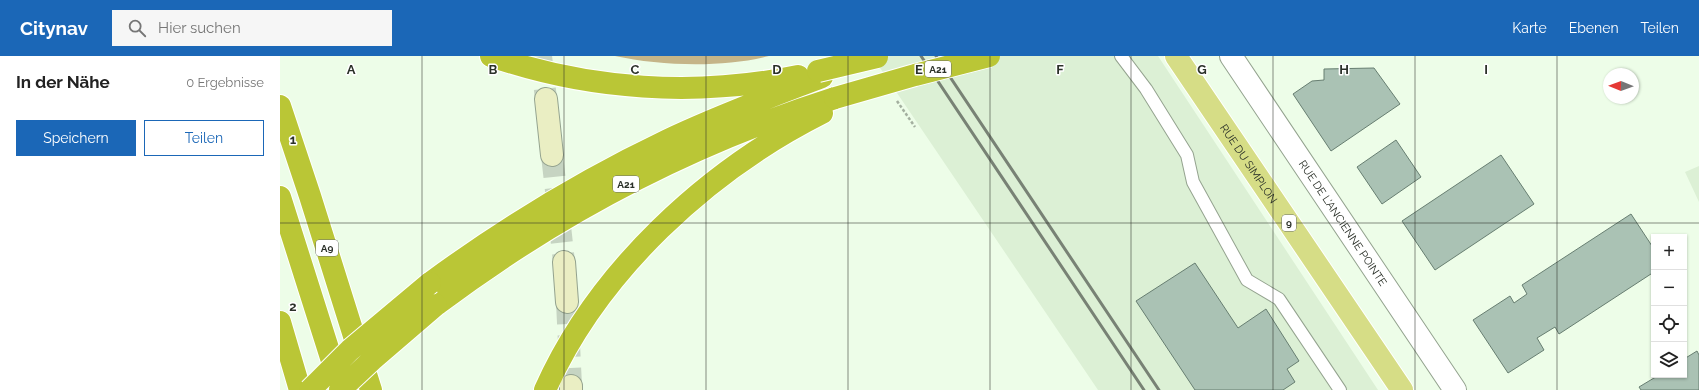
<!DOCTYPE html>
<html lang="de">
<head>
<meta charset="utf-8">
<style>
  :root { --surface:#fff; --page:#f6f6f6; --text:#222; --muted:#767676; --line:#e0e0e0; --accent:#1b67b7 }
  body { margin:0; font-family:Raleway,sans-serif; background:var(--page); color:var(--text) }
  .controls { position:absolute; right:12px; bottom:12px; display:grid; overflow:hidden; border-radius:0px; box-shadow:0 1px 3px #0004 }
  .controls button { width:36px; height:36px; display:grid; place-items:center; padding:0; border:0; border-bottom:1px solid var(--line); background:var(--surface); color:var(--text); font:20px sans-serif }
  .compass { position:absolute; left:1323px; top:12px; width:36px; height:36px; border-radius:50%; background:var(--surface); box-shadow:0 1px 3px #0004; rotate:271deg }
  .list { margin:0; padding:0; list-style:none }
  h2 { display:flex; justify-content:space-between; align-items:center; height:52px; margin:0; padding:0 16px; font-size:17px }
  h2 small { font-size:13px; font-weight:400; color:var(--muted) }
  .actions { display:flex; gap:8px; padding:12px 16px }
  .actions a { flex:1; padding:9px 0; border:1px solid var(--accent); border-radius:0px; text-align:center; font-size:14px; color:var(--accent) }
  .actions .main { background:var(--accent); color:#fff }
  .icon { flex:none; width:22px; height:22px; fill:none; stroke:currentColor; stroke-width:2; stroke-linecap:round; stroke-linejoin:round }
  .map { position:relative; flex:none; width:1419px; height:334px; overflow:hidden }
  header { display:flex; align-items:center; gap:24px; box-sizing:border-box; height:56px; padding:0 20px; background:var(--accent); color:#fff }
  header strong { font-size:19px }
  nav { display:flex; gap:22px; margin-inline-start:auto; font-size:14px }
  .search { width:280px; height:36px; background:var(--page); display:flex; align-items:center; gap:10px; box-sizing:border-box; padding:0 14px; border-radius:0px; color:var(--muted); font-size:15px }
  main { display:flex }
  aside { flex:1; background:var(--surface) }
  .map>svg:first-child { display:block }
  .built { fill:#dcf0d5 }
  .forest { fill:#c5b588 }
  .building { fill:#aac2b4; stroke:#677e71 }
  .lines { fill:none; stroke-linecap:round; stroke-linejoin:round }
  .secondary-tunnel { stroke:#c6d4c2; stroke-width:22; stroke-dasharray:22 11; stroke-linecap:butt }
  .service-casing { stroke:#94a38f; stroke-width:14 }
  .minor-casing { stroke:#94a38f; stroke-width:24 }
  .secondary-casing { stroke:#94a38f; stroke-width:24 }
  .primary-casing { stroke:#fff; stroke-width:24 }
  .motorway-casing { stroke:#fff; stroke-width:24 }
  .path { stroke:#a3af9f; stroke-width:2.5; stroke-dasharray:3 2; stroke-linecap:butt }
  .service { stroke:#fff; stroke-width:12 }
  .minor { stroke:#fff; stroke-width:22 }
  .secondary { stroke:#eaeec3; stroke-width:22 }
  .primary { stroke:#d6dd86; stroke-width:22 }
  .motorway { stroke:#bac636; stroke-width:22 }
  .rail { stroke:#788275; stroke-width:3 }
  .motorway-bridge-casing { stroke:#fff; stroke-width:24; stroke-linecap:butt }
  .motorway-bridge { stroke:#bac636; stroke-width:22 }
  .grid { fill:none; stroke:#2b3129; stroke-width:1; stroke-opacity:0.55 }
  .labels { text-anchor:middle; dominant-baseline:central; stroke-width:3; stroke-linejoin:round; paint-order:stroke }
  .shield { fill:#fff; stroke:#6b6f69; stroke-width:1 }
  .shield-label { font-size:10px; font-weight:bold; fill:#2b3129 }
  .street-label { font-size:11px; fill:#2b3129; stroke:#fff }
  .grid-label { font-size:13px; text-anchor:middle; font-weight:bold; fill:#2b3129; stroke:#fff; stroke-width:3; stroke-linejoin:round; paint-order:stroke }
</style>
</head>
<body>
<header>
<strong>Citynav</strong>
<div class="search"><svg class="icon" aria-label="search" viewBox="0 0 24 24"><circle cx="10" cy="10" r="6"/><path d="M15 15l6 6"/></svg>Hier suchen</div>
<nav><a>Karte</a><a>Ebenen</a><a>Teilen</a></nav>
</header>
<main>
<aside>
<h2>In der Nähe<small>0 Ergebnisse</small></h2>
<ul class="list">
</ul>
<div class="actions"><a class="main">Speichern</a><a>Teilen</a></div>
</aside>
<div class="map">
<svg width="1419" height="334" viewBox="0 0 1419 334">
  <rect width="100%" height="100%" fill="#edfde8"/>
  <path class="built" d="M592,0H878L1098,334H818Z
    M1419,110V146L1405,116Z"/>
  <path class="forest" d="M335,0H489C443,12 381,10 335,0Z"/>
  <path class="building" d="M1094,12L1120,48L1051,95L1013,38L1032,25L1044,24V13Z
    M1116,84L1141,121L1102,148L1077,111Z
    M1221,99L1254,148L1155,214L1122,165Z
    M1351,158L1374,193V216L1279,278L1275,271L1257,282L1264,294L1228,317L1193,264L1230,240L1234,247L1247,238L1242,229Z
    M915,207L958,272L986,253L1019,305L1007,313L1015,326L1003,334H915L856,245Z
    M1417,295L1419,299V334H1361L1359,331L1379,319H1404V303Z"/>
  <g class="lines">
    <path class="secondary-tunnel" d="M261,0L266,43
      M272,99L284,206
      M287,246L291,330"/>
    <defs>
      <path id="service" d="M841,0L866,33L907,99L913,126L967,224L999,243L1060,334"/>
      <g id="minor">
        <path id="s1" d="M951,0L1175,334"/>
      </g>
      <path id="secondary" d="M266,43L272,99
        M284,206L287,246
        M291,330V334"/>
      <g id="primary">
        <path id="s2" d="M896,0L1122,334"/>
      </g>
      <path id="motorway" d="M211,0C309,34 416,41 518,20
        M0,50L30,140L91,334
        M0,141L59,327
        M150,227C225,172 304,124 388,84C438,60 490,41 542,21
        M156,249C277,158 410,88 555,42
        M0,266L20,334
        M265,334C318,215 427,115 542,57"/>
    </defs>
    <use href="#service" class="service-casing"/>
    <use href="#minor" class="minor-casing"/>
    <use href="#secondary" class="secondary-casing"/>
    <use href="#primary" class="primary-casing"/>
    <use href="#motorway" class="motorway-casing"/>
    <path class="path" d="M617,45L635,71"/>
    <use href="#service" class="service"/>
    <use href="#minor" class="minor"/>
    <use href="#secondary" class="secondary"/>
    <use href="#primary" class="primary"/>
    <use href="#motorway" class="motorway"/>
    <path class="rail" d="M641,0L864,334
      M656,0L879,334"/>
    <defs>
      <path id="motorway-bridge" d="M538,15L597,1
        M555,42L635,19L709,0
        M30,334L70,294L150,227
        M60,334L92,304L156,249"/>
    </defs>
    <use href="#motorway-bridge" class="motorway-bridge-casing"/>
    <use href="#motorway-bridge" class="motorway-bridge"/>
  </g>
  <path class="grid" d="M142,0V334M284,0V334M426,0V334M568,0V334M710,0V334M851,0V334M993,0V334M1135,0V334M1277,0V334M0,167H1419"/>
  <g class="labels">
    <g class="shield">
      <rect x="645" y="5" width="26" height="16" rx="3"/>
      <rect x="333" y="120" width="26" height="16" rx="3"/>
      <rect x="1002" y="159" width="14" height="16" rx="3"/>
      <rect x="36" y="184" width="22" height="16" rx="3"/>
    </g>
    <g class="shield-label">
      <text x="658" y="13">A21</text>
      <text x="346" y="128">A21</text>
      <text x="1009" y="167">9</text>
      <text x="47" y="192">A9</text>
    </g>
    <g class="street-label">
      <text stroke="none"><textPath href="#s2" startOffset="130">RUE DU SIMPLON</textPath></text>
      <text stroke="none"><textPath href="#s1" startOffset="201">RUE DE L'ANCIENNE POINTE</textPath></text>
    </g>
  </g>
  <g class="grid-label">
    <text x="71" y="18">A</text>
    <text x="213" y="18">B</text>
    <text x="355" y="18">C</text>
    <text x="497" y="18">D</text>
    <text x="639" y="18">E</text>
    <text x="780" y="18">F</text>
    <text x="922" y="18">G</text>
    <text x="1064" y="18">H</text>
    <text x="1206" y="18">I</text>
    <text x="13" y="88">1</text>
    <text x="13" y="255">2</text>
  </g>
</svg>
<div class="controls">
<button>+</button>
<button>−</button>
<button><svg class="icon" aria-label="locate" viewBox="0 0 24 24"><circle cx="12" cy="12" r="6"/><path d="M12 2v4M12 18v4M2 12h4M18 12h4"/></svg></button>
<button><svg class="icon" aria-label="layers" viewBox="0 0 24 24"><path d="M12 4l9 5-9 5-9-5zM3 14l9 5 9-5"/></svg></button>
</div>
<svg class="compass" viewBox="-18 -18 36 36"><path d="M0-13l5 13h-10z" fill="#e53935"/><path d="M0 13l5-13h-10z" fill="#767676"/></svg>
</div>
</main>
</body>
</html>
